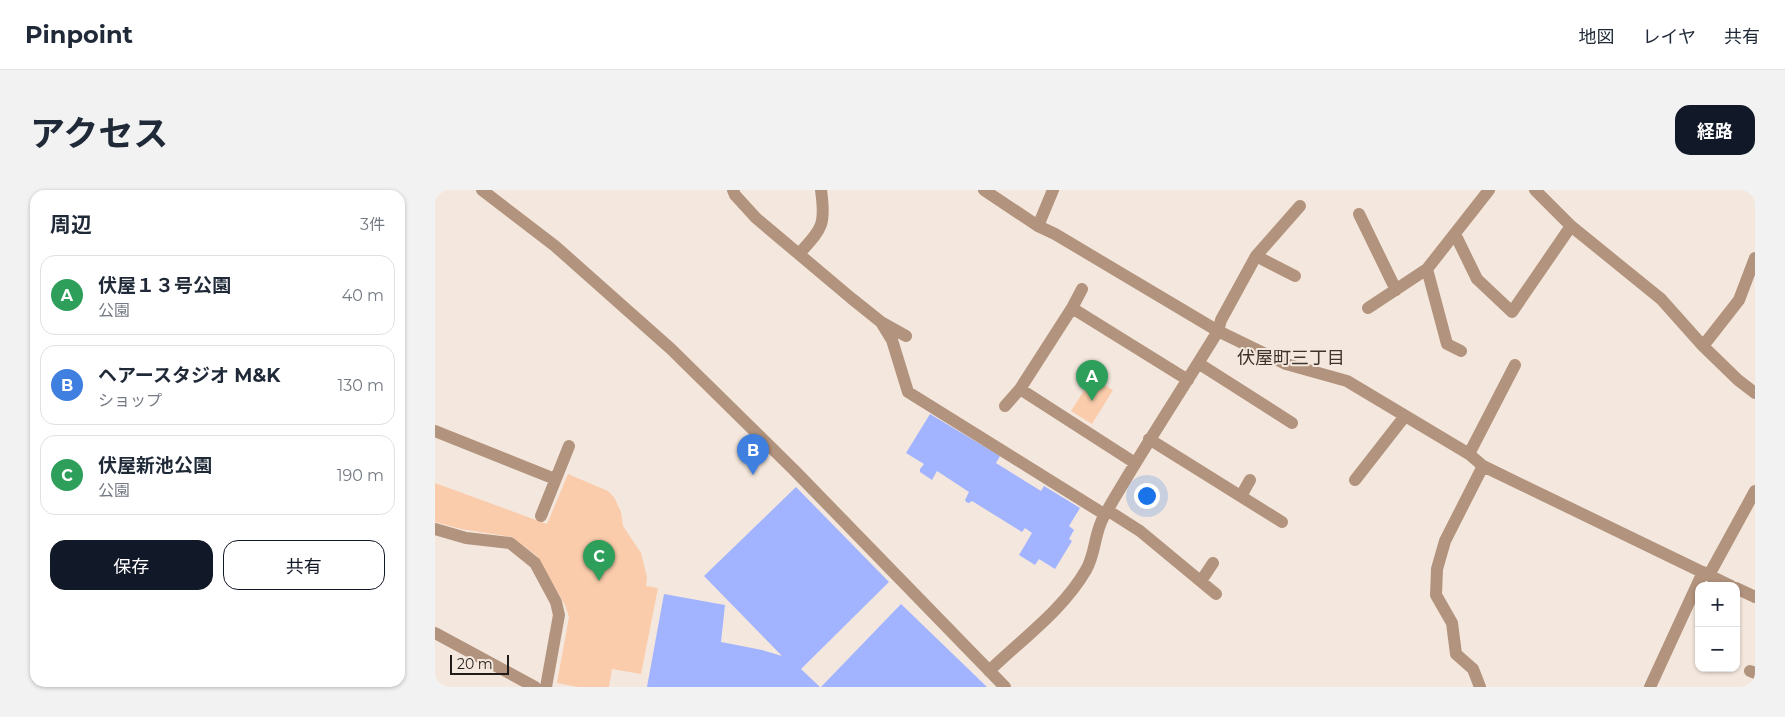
<!DOCTYPE html>
<html lang="ja">
<head>
<meta charset="utf-8">
<style>
  :root { --surface:#fff; --page:#f2f2f3; --text:#1f2937; --muted:#747a83; --line:#e0e1e3; --accent:#111827 }
  body { margin:0; font-family:Montserrat,"Noto Sans JP",sans-serif; background:var(--page); color:var(--text) }
  .controls { position:absolute; right:15px; bottom:15px; display:grid; overflow:hidden; border-radius:10px; box-shadow:0 1px 4px #0004 }
  .controls button { width:45px; height:45px; display:grid; place-items:center; padding:0; border:0; border-bottom:1px solid var(--line); background:var(--surface); color:var(--text); font:25px sans-serif }
  .scale { position:absolute; left:15px; bottom:12px; width:59px; box-sizing:border-box; padding-left:5px; border:2px solid #211c19; border-top:0; font-size:14px; line-height:18px; white-space:nowrap; color:#211c19; -webkit-text-stroke:4px #f4e7dd; paint-order:stroke }
  .you { position:absolute; left:711px; top:305px; width:18px; height:18px; margin:-12px; border:4px solid #fff; border-radius:50%; background:#1a73e8; box-shadow:0 0 0 8px #1a73e833 }
  .badge { display:grid; place-items:center; width:32px; height:32px; border-radius:50%; background:var(--accent); color:#fff; font-size:16px; font-weight:700 }
  .pin { position:absolute; translate:-50% -41px; filter:drop-shadow(0 1px 2px #0008) }
  .pin::after { content:''; position:absolute; top:26px; width:18px; height:15px; background:inherit; clip-path:polygon(0 0,100% 0,50% 100%) }
  .list { margin:0; padding:0; list-style:none }
  h2 { display:flex; justify-content:space-between; align-items:center; height:65px; margin:0; padding:0 20px; font-size:21px }
  h2 small { font-size:16px; font-weight:400; color:var(--muted) }
  .list li { display:grid; grid-template-columns:32px 1fr auto; gap:15px; align-items:center; box-sizing:border-box; height:80px; margin:0 10px 10px; padding:0 10px; border:1px solid var(--line); border-radius:15px }
  .list b { display:block; font-size:19px; white-space:nowrap }
  .list p { margin:0; font-size:16px; white-space:nowrap; color:var(--muted) }
  .list em { font-size:16px; font-style:normal; color:var(--muted) }
  .actions { display:flex; gap:10px; padding:15px 20px }
  .actions a { flex:1; padding:11px 0; border:1px solid var(--accent); border-radius:15px; text-align:center; font-size:18px; color:var(--accent) }
  .actions .main { background:var(--accent); color:#fff }
  .map { position:relative; flex:none; width:1320px; height:497px; overflow:hidden; border-radius:15px }
  header { display:flex; align-items:center; gap:30px; box-sizing:border-box; height:70px; padding:0 25px; background:var(--surface); border-bottom:1px solid var(--line) }
  header strong { font-size:24px }
  nav { display:flex; gap:28px; margin-inline-start:auto; font-size:18px }
  .intro { display:flex; align-items:center; justify-content:space-between; box-sizing:border-box; height:120px; padding:0 30px }
  h1 { margin:0; font-size:35px }
  .button { padding:12px 22px; border-radius:15px; background:var(--accent); color:#fff; font-size:18px; font-weight:700 }
  main { display:flex; gap:30px; padding:0 30px }
  aside { flex:1; background:var(--surface); border-radius:15px; box-shadow:0 1px 4px #0004 }
  .map>svg:first-child { display:block }
  .green { fill:#faccab }
  .building { fill:#a2b4ff }
  .lines { fill:none; stroke-linecap:round; stroke-linejoin:round }
  .minor { stroke:#b2937d; stroke-width:12 }
  .labels { text-anchor:middle; dominant-baseline:central; stroke-width:4; stroke-linejoin:round; paint-order:stroke }
  .neighbourhood-label { font-size:18px; fill:#3e342c; stroke:#f4e7dd }
</style>
</head>
<body>
<header>
<strong>Pinpoint</strong>
<nav><a>地図</a><a>レイヤ</a><a>共有</a></nav>
</header>
<div class="intro"><h1>アクセス</h1><a class="button">経路</a></div>
<main>
<aside>
<h2>周辺<small>3件</small></h2>
<ul class="list">
<li><span class="badge" style="background:#2e9e5b">A</span><div><b>伏屋１３号公園</b><p>公園</p></div><em>40 m</em></li>
<li><span class="badge" style="background:#3f7fe0">B</span><div><b>ヘアースタジオ M&amp;K</b><p>ショップ</p></div><em>130 m</em></li>
<li><span class="badge" style="background:#2e9e5b">C</span><div><b>伏屋新池公園</b><p>公園</p></div><em>190 m</em></li>
</ul>
<div class="actions"><a class="main">保存</a><a>共有</a></div>
</aside>
<div class="map">
<svg width="1320" height="497" viewBox="0 0 1320 497">
  <rect width="100%" height="100%" fill="#f4e7dd"/>
  <path class="green" d="M657,188L678,200L657,234L636,221Z
    M133,284L173,301L179,307L186,322L188,336L206,363L212,387L211,396L223,398L206,484L177,479L174,497H143L122,493L134,427L130,415L102,366L77,347L26,339L0,332V293L112,334Z"/>
  <path class="building" d="M495,224L565,266L561,273L606,301L609,296L645,318L634,336L639,340L634,349L637,351L620,379L604,369L600,375L584,365L597,343L590,338L587,342L537,311L534,313L531,312L530,310L534,302L502,281L497,290L485,282V279L489,274L471,263Z
    M361,297L454,392L366,479L385,497H212L229,404L290,415L286,452L327,460L347,466L269,386Z
    M466,414L552,497H386Z"/>
  <g class="lines">
    <path class="minor" d="M47,0L120,56L236,159L359,280L570,497
      M298,0L300,5L321,28L416,108L446,132L471,146
      M549,0L603,36L620,44L783,141L851,174L912,191L1034,264L1048,276L1296,396
      M1100,0L1136,36L1226,109L1268,156L1303,190L1320,203
      M924,24L961,100
      M603,36L618,0
      M1020,44L1042,89L1077,122L1136,36
      M364,64C387,38 391,36 386,0
      M821,66L860,86
      M992,79L1012,154L1026,161
      M637,118L753,190
      M933,118L992,79L1054,0
      M446,132L457,150L473,202L669,324
      M1268,156L1304,110L1320,68
      M763,173L857,233
      M585,199L700,273
      M570,216L585,199L637,118L647,99
      M0,241L120,289
      M714,249L847,332
      M1034,264L1080,175
      M920,290L970,226
      M806,306L815,290
      M672,320L705,341L781,404
      M106,326L134,256
      M0,339L31,348L75,353L100,373L121,412L124,425L111,497
      M1274,385L1320,301
      M766,391L778,373
      M1301,398L1320,407
      M0,443L100,497
      M554,481C587,449 628,420 651,380C661,363 659,343 669,326C705,263 745,203 783,141L786,130L821,66L865,16
      M1315,481L1320,483
      M1045,497L1038,479L1021,464L1017,433L1001,405L1002,379L1010,351L1048,276
      M1215,497L1268,382"/>
  </g>
  <g class="labels">
    <g class="neighbourhood-label">
      <text x="856" y="168">伏屋町三丁目</text>
    </g>
  </g>
</svg>
<div class="controls">
<button>+</button>
<button>−</button>
</div>
<div class="scale">20 m</div>
<div class="you"></div>
<div class="pin badge" style="left:657px;top:211px;background:#2e9e5b">A</div>
<div class="pin badge" style="left:318px;top:285px;background:#3f7fe0">B</div>
<div class="pin badge" style="left:164px;top:391px;background:#2e9e5b">C</div>
</div>
</main>
</body>
</html>
